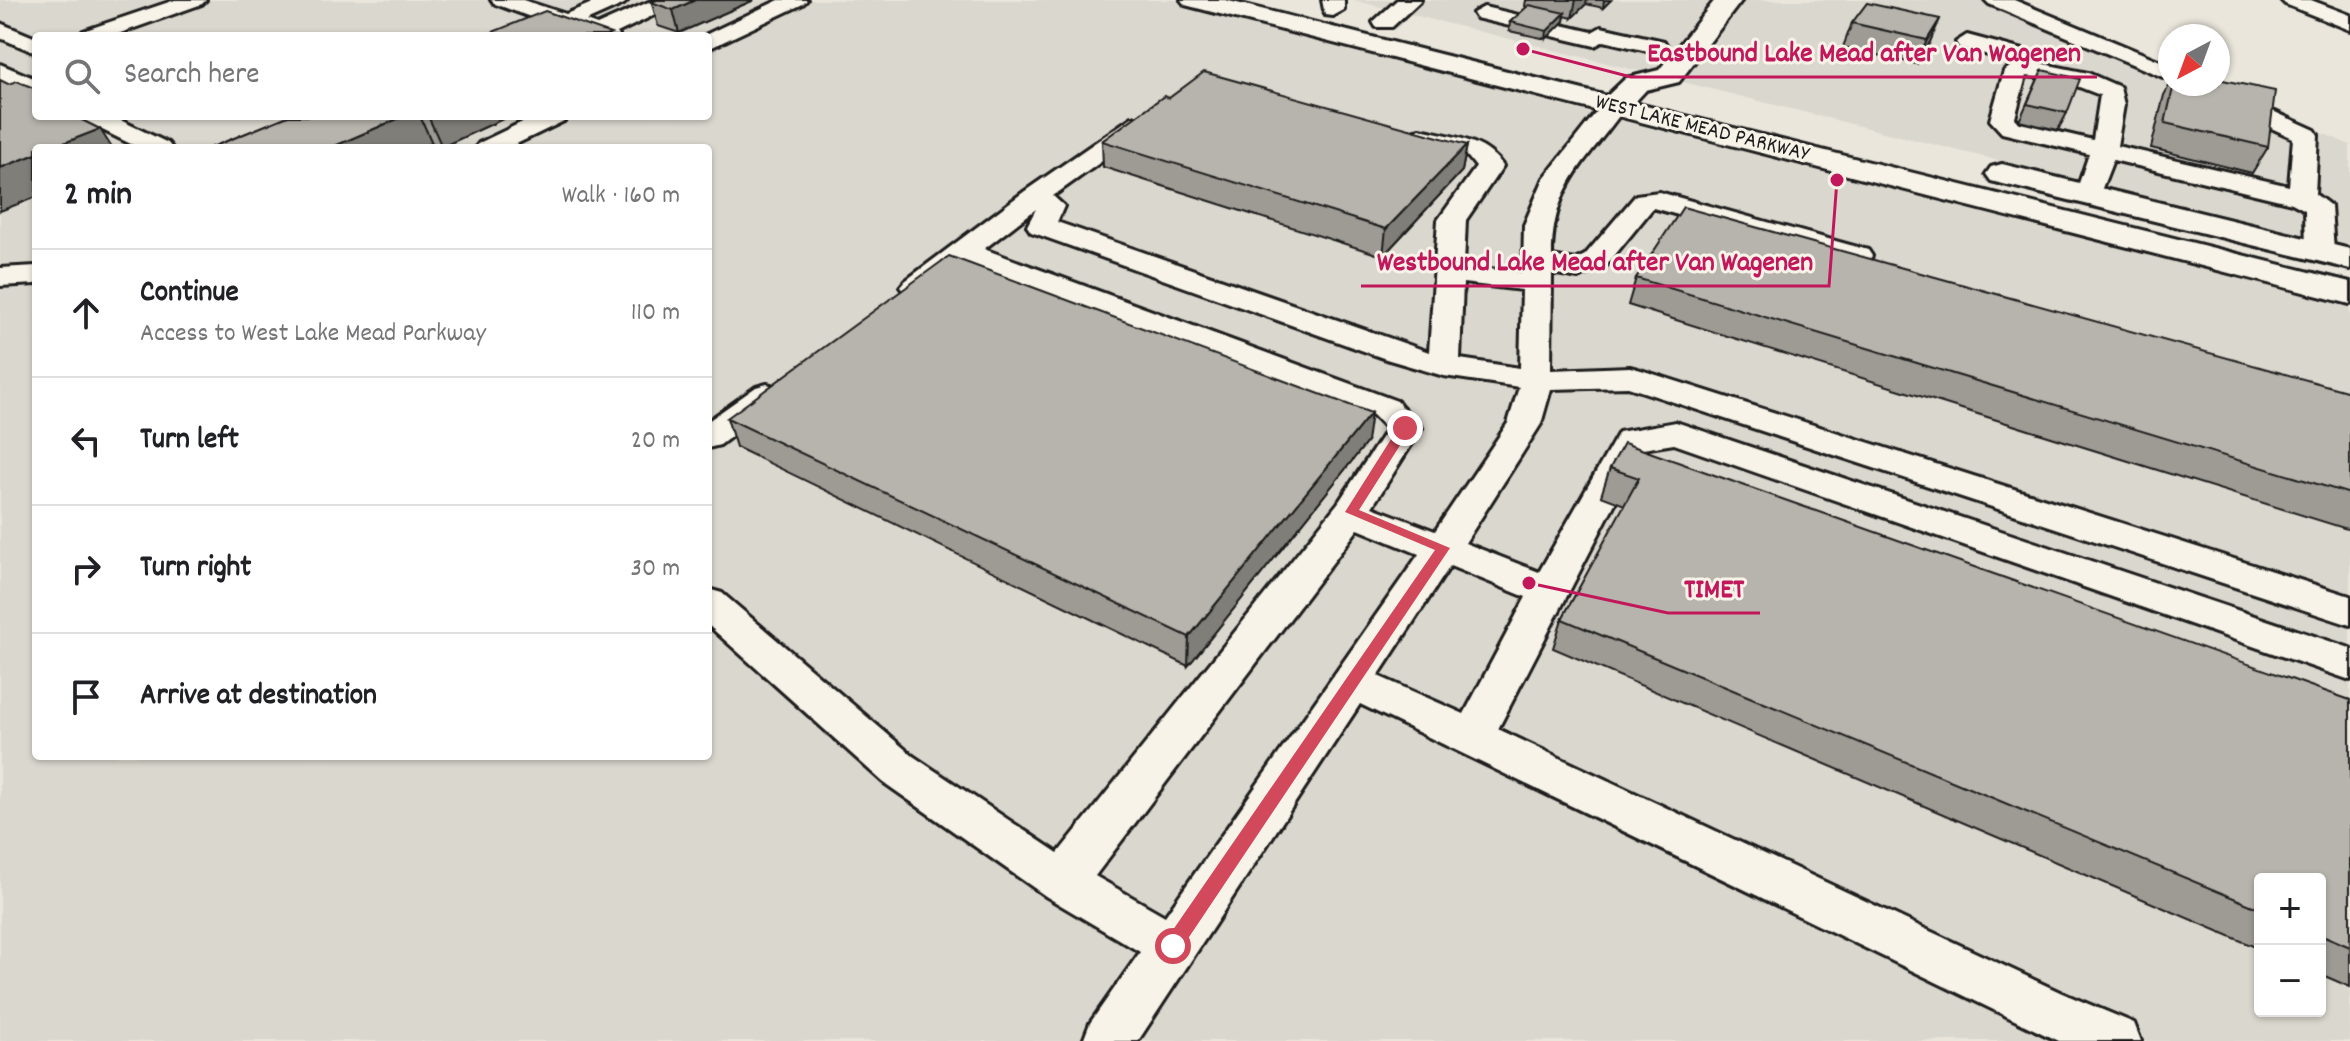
<!DOCTYPE html>
<html lang="en">
<head>
<meta charset="utf-8">
<style>
  :root { --surface:#fff; --page:#f2f2f2; --text:#202124; --muted:#757577; --line:#e0e0e0 }
  body { margin:0; font-family:Dekko,sans-serif; background:var(--page); color:var(--text) }
  .controls { position:absolute; right:24px; bottom:24px; display:grid; overflow:hidden; border-radius:8px; box-shadow:0 2px 6px #0004 }
  .controls button { width:72px; height:72px; display:grid; place-items:center; padding:0; border:0; border-bottom:2px solid var(--line); background:var(--surface); color:var(--text); font:40px sans-serif }
  .compass { position:absolute; left:2158px; top:24px; width:72px; height:72px; border-radius:50%; background:var(--surface); box-shadow:0 2px 6px #0004; rotate:221deg }
  .stop { position:absolute; width:24px; height:24px; margin:-18px; border:6px solid #d1495b; border-radius:50%; background:#fff }
  .stop.end { background:#d1495b; border-color:#fff; box-shadow:0 2px 8px #0008 }
  .list { margin:0; padding:0; list-style:none }
  h2 { display:flex; justify-content:space-between; align-items:center; height:104px; margin:0; padding:0 32px; font-size:34px }
  h2 small { font-size:26px; font-weight:400; color:var(--muted) }
  .list li { display:grid; grid-template-columns:52px 1fr auto; gap:24px; align-items:center; box-sizing:border-box; height:128px; padding:0 32px; border-top:2px solid var(--line) }
  .list b { display:block; font-size:30px; white-space:nowrap }
  .list p { margin:0; font-size:26px; white-space:nowrap; color:var(--muted) }
  .list em { font-size:26px; font-style:normal; color:var(--muted) }
  .icon { flex:none; width:44px; height:44px; fill:none; stroke:currentColor; stroke-width:2; stroke-linecap:round; stroke-linejoin:round }
  .map { position:relative; flex:none; width:2350px; height:1041px; overflow:hidden }
  .search { position:absolute; background:var(--surface); box-shadow:0 2px 6px #0004; left:32px; top:32px; width:680px; height:88px; display:flex; align-items:center; gap:20px; box-sizing:border-box; padding:0 28px; border-radius:8px; color:var(--muted); font-size:30px }
  .panel { position:absolute; background:var(--surface); box-shadow:0 2px 6px #0004; left:32px; top:144px; width:680px; height:616px; border-radius:8px }
  .map>svg:first-child { display:block }
  .built { fill:#dad7ce; fill-rule:evenodd }
  .lines { fill:none; stroke-linecap:round; stroke-linejoin:round }
  .minor-casing { stroke:#1c1c1c; stroke-width:6 }
  .major-casing { stroke:#1c1c1c; stroke-width:6 }
  .minor { fill:#f7f3e8; fill-rule:evenodd }
  .major { fill:#f7f3e8; fill-rule:evenodd }
  .wall { fill:#9d9b94; stroke:#1c1c1c; stroke-width:2 }
  .shaded-wall { fill:#7f7e78; stroke:#1c1c1c; stroke-width:2 }
  .building { fill:#b6b4ac; stroke:#1c1c1c; stroke-width:2 }
  .route { fill:#d1495b }
  .labels { text-anchor:middle; dominant-baseline:central; stroke-width:6; stroke-linejoin:round; paint-order:stroke }
  .far-street-label { font-size:22px; fill:#1c1c1c; stroke:#f7f3e8 }
  .leader { fill:none; stroke:#c2185b; stroke-width:3 }
  .callout-dot { fill:#c2185b; stroke:#f7f3e8; stroke-width:3 }
  .callout-label { font-size:28px; text-anchor:middle; font-weight:bold; fill:#c2185b; stroke:#f7f3e8; stroke-width:6; stroke-linejoin:round; paint-order:stroke }
</style>
</head>
<body>
<div class="map">
<svg width="2350" height="1041" viewBox="0 0 2350 1041">
  <rect width="100%" height="100%" fill="#eae6dc"/>
  <filter id="ink" filterUnits="userSpaceOnUse"><feTurbulence type="fractalNoise" baseFrequency=".0125" numOctaves="2"/><feDisplacementMap in="SourceGraphic" scale="16" xChannelSelector="R" yChannelSelector="G"/><feConvolveMatrix kernelMatrix="1 2 1 2 8 2 1 2 1" color-interpolation-filters="sRGB"/></filter>
  <g filter="url(#ink)">
    <path class="built" d="M0,0H1176L1552,103L2350,306V1041H0ZM36,36H708V116H36ZM36,148H708V756H36ZM2260,879H2320V1011H2260Z
      M1353,0H2011L2170,68V84H2208L2350,145V248Z"/>
    <g class="lines">
      <defs>
        <path id="minor" d="M175,0H206L202,4L112,36H80L83,31Z
          M491,0H523L566,14L599,0H628L624,4L586,21L597,25L653,0H681L677,4L617,33L619,36H587L568,30L555,34L547,32L544,27L547,23L495,4Z
          M779,0H807L803,4L708,49V36H703Z
          M1322,0H1344V10L1333,16L1325,15Z
          M1397,0H1421L1392,27H1376L1373,22Z
          M1985,0H2014L2170,65V80L1989,4Z
          M2281,0H2311L2350,15V30L2285,4Z
          M1484,7L1592,32L1601,27L1664,41L1667,46L1656,53L1604,41L1595,46L1476,18L1473,13Z
          M0,23L36,38V53L0,38Z
          M1967,35L2023,50L2039,63L2088,73L2120,87L2124,105L2117,146L2289,186L2293,138L2186,89L2182,84H2213L2315,130L2318,135L2315,194L2331,206L2334,252L2330,258L2320,260L2310,258L2306,252L2305,210L2292,203L2113,160L2097,201H2079L2075,195L2089,154L2002,133L1990,120L2004,71L2013,65L2007,60L1959,47L1956,42ZM2026,76L2061,80L2100,95L2093,140L2020,123L2015,118Z
          M0,64L36,79V95L0,80Z
          M1614,99L1623,101L1626,106C1588,161 1552,183 1552,256L1575,260L1585,255L1636,195L1659,192L1868,250L1872,256L1868,262L1858,265L1653,208L1605,267L1578,278L1552,273L1551,370L1630,367L1641,370L2350,596V625L1628,387L1551,389L1541,424L1465,543L1539,572L1619,432L1676,422L2350,648V680L1674,444L1643,449L1498,729L2062,993L2134,1023L2141,1041H2058L1360,704L1138,1041H1083L1090,1023L1140,952L1047,897L883,782L708,625V589L722,593L913,756L1058,853L1338,503L1387,429L1373,415L967,262C949,276 929,299 905,293L900,287L905,281L1025,191L1132,117H1150L1153,122L1150,127L1053,196L1064,206L1057,222L1429,352L1438,220L1476,167L1468,157L1411,141L1408,136L1411,131L1420,129C1450,136 1485,139 1503,166L1466,220L1464,266L1523,273L1524,225L1544,178L1605,101ZM1036,209L1027,226L1031,232L1386,359L1444,376L1519,387L1508,423L1435,531L1372,507L1422,428L1397,401L984,249ZM1463,283L1522,290L1520,368L1460,359ZM1358,529L1419,554L1165,916L1095,876ZM1450,566L1526,597L1464,714L1378,676Z
          M81,116H112L168,143L172,148H139L84,121Z
          M535,116H567L564,121L508,148H475L479,143Z
          M36,266V284L0,286V268Z
          M767,384L778,387L783,394L778,401L720,445L708,448V421L756,387Z"/>
        <path id="major" d="M1181,0H1225L1607,96L1626,78L1659,70L1715,0H1742L1679,82L1646,90L1634,103L2350,282V304L1185,5Z
          M2002,164L2350,249V269L1991,181L1986,174L1991,167Z"/>
      </defs>
      <use href="#minor" class="minor-casing"/>
      <use href="#major" class="major-casing"/>
      <use href="#minor" class="minor"/>
      <use href="#major" class="major"/>
    </g>
    <path class="wall" d="M651,0H754L679,33L658,26Z
      M1526,0H1611L1603,8L1586,4L1572,18L1565,16L1564,21L1546,39L1509,31L1510,22L1527,7L1525,6Z
      M1867,3L1930,42L1917,64L1843,47L1852,23Z
      M2042,70L2067,113L2058,130L2019,121Z
      M2170,84H2218L2268,147L2252,173L2151,148L2164,95Z
      M1169,98L1467,145L1462,171L1383,256L1103,167L1102,141Z
      M288,116H509L442,147L432,143L420,148H210Z
      M1636,278L2350,392V530L1628,305Z
      M727,418L1367,442L1188,666L736,447Z
      M1610,468L2350,700V987L2320,974V879H2260V949L1553,648L1562,619L1625,505L1601,496Z"/>
    <path class="shaded-wall" d="M695,0H754L679,33L673,10Z
      M1576,0H1587L1586,4L1572,18Z
      M1604,0H1611L1603,8Z
      M1565,13L1564,21L1546,39L1547,31Z
      M1940,19L1930,42L1917,64L1927,40Z
      M404,116H420L432,143L420,148H330Z
      M428,116H509L442,147Z
      M100,129L112,148H51Z
      M1467,145L1462,171L1383,256L1386,229Z
      M36,154V197L0,211V168Z
      M1371,413L1367,442L1188,666L1189,637Z"/>
    <path class="building" d="M657,0H695L673,10L651,2Z
      M1867,3L1940,19L1927,40L1852,23Z
      M1529,5L1565,13L1547,31L1510,22Z
      M545,11L611,34L606,36H483Z
      M2042,70L2080,79L2067,113L2027,104Z
      M1204,72L1467,145L1386,229L1102,141L1164,96L1169,98Z
      M2218,79L2275,91L2268,147L2165,123L2174,84H2218Z
      M0,80L8,84L17,81L36,89V97L35,98H36V116H74L100,129L51,148H36V154L0,168Z
      M288,116H404L330,148H210Z
      M1683,207L2350,392V494L1636,278Z
      M949,256L1371,413L1189,637L727,418Z
      M1624,443L2350,700V947L2320,934V879H2260V909L1562,619L1639,478L1610,468Z"/>
  </g>
  <path class="route" d="M1405,424L1411,428L1359,510L1450,548L1179,952H1166L1164,946L1166,940L1435,550L1345,512L1400,425Z"/>
  <g class="labels">
    <g class="far-street-label">
      <text transform="translate(1702 129) rotate(14)">WEST LAKE MEAD PARKWAY</text>
    </g>
  </g>
  <path class="leader" d="M1523 49L1631 77H2097M1837 180L1829 286H1361M1529 583L1668 613H1760"/>
  <g class="callout-dot">
    <circle cx="1523" cy="49" r="8"/>
    <circle cx="1837" cy="180" r="8"/>
    <circle cx="1529" cy="583" r="8"/>
  </g>
  <g class="callout-label">
    <text x="1864" y="61">Eastbound Lake Mead after Van Wagenen</text>
    <text x="1595" y="270">Westbound Lake Mead after Van Wagenen</text>
    <text x="1714" y="597">TIMET</text>
  </g>
</svg>
<div class="controls">
<button>+</button>
<button>−</button>
</div>
<svg class="compass" viewBox="-18 -18 36 36"><path d="M0-13l5 13h-10z" fill="#e53935"/><path d="M0 13l5-13h-10z" fill="#757577"/></svg>
<div class="stop" style="left:1173px;top:946px"></div>
<div class="stop end" style="left:1405px;top:428px"></div>
<div class="search"><svg class="icon" aria-label="search" viewBox="0 0 24 24"><circle cx="10" cy="10" r="6"/><path d="M15 15l6 6"/></svg>Search here</div>
<section class="panel">
<h2>2 min<small>Walk · 160 m</small></h2>
<ul class="list">
<li><svg class="icon" aria-label="ahead" viewBox="0 0 24 24"><path d="M12 20V5M6 11l6-6 6 6"/></svg><div><b>Continue</b><p>Access to West Lake Mead Parkway</p></div><em>110 m</em></li>
<li><svg class="icon" aria-label="left" viewBox="0 0 24 24"><path d="M17 20v-9H6M10 6l-5 5 5 5"/></svg><div><b>Turn left</b></div><em>20 m</em></li>
<li><svg class="icon" aria-label="right" viewBox="0 0 24 24"><path d="M7 20v-9h11M14 6l5 5-5 5"/></svg><div><b>Turn right</b></div><em>30 m</em></li>
<li><svg class="icon" aria-label="arrive" viewBox="0 0 24 24"><path d="M6 21V4h12l-3 4 3 4H6"/></svg><div><b>Arrive at destination</b></div></li>
</ul>
</section>
</div>
</body>
</html>
